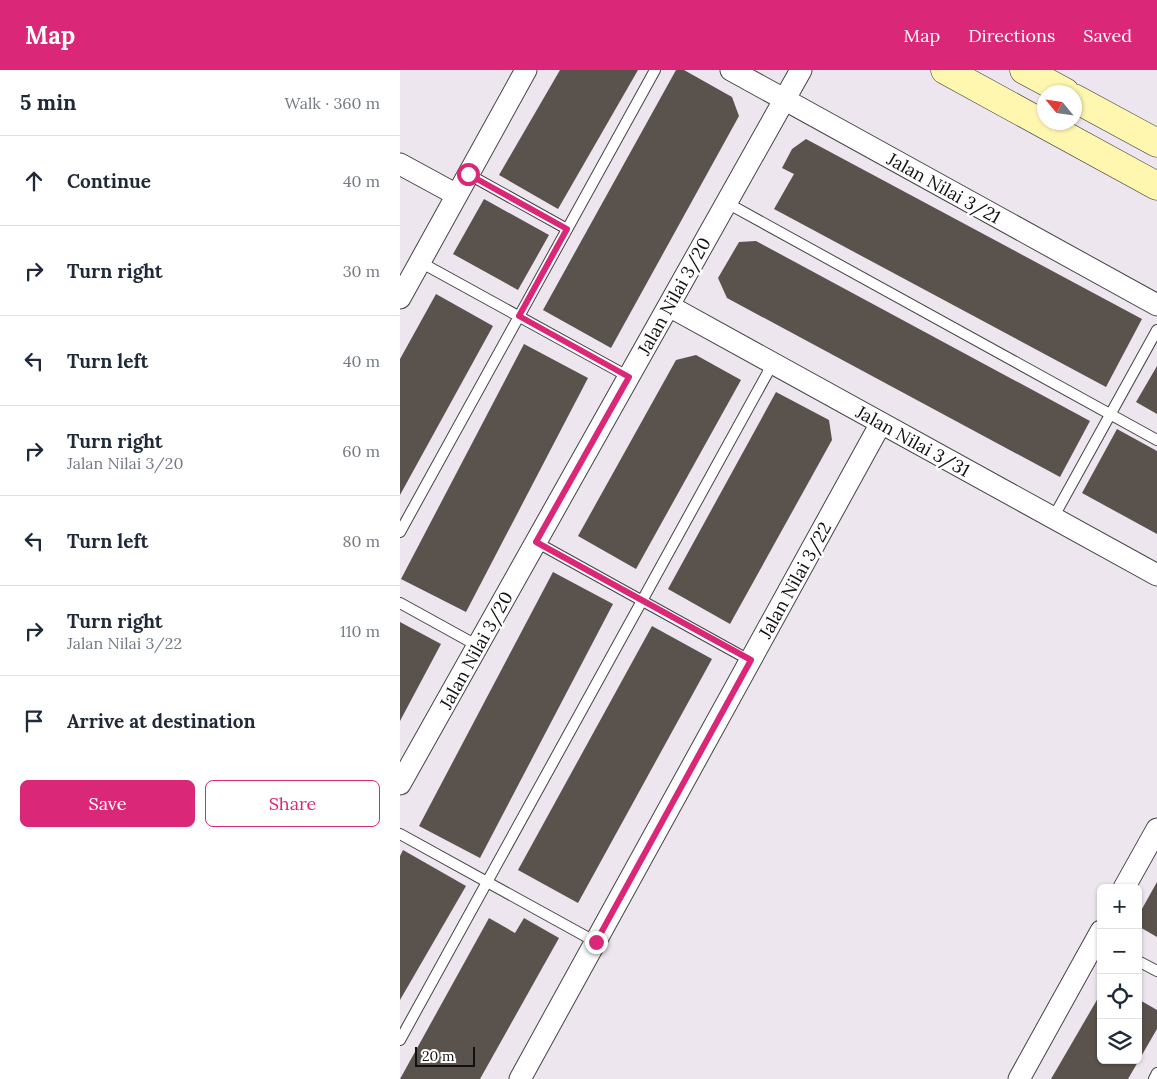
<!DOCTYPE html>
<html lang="en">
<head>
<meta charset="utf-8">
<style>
  :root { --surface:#fff; --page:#f2f2f3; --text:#1f2937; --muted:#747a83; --line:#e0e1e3; --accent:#db2777 }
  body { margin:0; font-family:Lora,serif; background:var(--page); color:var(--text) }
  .controls { position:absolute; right:15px; bottom:15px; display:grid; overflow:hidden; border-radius:8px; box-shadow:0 1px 4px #0004 }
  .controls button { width:45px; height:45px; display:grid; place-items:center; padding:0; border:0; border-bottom:1px solid var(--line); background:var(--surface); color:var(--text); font:25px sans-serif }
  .compass { position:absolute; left:637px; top:15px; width:45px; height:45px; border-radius:50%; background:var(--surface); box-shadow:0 1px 4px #0004; rotate:299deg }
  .scale { position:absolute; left:15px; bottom:12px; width:60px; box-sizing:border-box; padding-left:5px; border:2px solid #111; border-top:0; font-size:14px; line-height:18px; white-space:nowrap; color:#111; -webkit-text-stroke:4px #fff; paint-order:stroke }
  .stop { position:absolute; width:15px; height:15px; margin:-11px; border:4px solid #db2777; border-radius:50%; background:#fff }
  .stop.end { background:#db2777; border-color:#fff; box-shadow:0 1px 5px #0008 }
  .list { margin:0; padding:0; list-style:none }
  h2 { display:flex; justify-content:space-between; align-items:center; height:65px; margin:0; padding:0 20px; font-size:21px }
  h2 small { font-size:16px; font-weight:400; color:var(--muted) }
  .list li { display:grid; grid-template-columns:32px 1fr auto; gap:15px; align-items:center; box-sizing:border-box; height:90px; padding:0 20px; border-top:1px solid var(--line) }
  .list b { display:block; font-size:19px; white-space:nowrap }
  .list p { margin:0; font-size:16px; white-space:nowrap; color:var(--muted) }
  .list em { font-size:16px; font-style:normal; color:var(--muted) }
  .actions { display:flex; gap:10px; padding:15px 20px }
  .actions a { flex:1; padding:11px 0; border:1px solid var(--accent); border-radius:8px; text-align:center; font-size:18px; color:var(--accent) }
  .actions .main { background:var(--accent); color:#fff }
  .icon { flex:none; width:28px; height:28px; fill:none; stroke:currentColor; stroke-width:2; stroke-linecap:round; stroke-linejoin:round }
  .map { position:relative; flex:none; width:757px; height:1009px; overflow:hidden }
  header { display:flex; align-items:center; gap:30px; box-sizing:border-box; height:70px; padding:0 25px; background:var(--accent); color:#fff }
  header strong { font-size:24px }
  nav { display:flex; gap:28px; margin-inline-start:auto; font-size:18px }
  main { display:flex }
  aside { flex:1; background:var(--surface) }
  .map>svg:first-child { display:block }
  .industrial { fill:#eee6ef; fill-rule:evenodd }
  .building { fill:#5a524d }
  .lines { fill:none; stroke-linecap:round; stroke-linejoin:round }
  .lane-casing { stroke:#444; stroke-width:12 }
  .street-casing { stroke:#444; stroke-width:23 }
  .secondary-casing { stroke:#333; stroke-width:29 }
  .lane { stroke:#fff; stroke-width:10 }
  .street { stroke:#fff; stroke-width:21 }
  .secondary { stroke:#fff6b0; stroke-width:28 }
  .route { stroke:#db2777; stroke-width:6 }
  .labels { text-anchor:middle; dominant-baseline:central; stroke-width:5; stroke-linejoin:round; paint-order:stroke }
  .street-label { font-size:18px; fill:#111; stroke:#fff }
</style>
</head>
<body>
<header>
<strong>Map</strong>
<nav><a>Map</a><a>Directions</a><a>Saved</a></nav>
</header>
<main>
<aside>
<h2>5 min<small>Walk · 360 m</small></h2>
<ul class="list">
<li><svg class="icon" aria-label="ahead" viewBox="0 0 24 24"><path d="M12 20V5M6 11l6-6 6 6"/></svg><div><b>Continue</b></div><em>40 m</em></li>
<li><svg class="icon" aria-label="right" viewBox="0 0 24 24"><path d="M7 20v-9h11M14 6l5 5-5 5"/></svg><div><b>Turn right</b></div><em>30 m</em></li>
<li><svg class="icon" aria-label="left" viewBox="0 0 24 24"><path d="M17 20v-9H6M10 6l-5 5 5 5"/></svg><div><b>Turn left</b></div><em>40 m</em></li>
<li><svg class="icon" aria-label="right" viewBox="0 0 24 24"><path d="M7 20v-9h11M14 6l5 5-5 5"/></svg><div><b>Turn right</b><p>Jalan Nilai 3/20</p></div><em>60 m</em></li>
<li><svg class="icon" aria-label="left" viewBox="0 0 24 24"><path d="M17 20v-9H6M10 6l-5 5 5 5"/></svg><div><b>Turn left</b></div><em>80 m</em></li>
<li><svg class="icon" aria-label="right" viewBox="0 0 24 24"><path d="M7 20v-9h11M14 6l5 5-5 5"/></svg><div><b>Turn right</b><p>Jalan Nilai 3/22</p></div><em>110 m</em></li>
<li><svg class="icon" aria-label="arrive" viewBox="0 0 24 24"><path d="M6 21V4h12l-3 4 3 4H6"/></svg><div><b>Arrive at destination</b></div></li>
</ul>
<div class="actions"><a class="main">Save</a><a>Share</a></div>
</aside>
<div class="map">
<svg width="757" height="1009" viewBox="0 0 757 1009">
  <rect width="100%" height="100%" fill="#fffdf5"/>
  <path class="industrial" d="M0,0H757V1009H0ZM644,22H674V52H644ZM701,818H738V990H701Z"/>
  <path class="building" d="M160,0H238L158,139L99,105Z
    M276,0H284L332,27L339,46L211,278L143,240Z
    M406,69L742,249L706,317L374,139L394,104L382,98L392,79Z
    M84,129L149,165L118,220L53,184Z
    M356,171L690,351L660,407L327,228L318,208L339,172Z
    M36,224L93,256L0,425V289Z
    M124,274L188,308L66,542L1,509Z
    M296,285L341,310L236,499L178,466L276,290Z
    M757,296V344L736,332Z
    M376,322L429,350L432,370L330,554L268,519Z
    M717,359L757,381V464L682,423Z
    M153,502L213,534L80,788L19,756Z
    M0,552L41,574L0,651Z
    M252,556L312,589L178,833L118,800Z
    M3,780L66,816L0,930V786Z
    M757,812V867L738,856V846Z
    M89,848L115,863L124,848L159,868L80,1009H0Z
    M701,923V990H738V929L757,940V959L728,1009H651Z"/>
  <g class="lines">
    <defs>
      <path id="lane" d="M68,104L167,159
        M327,133L757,370
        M20,192L229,307
        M653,448L757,260
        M0,462L255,0
        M136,472L351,591
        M0,533L78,576
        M0,764L196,872
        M738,891L757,901
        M0,970L373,293
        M754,1009L757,1003"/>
      <path id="street" d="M331,0L757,235
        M0,94L57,125
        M0,228L126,0
        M269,236L757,505
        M0,714L401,0
        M724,818L757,759
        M120,1009L481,353
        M619,1009L701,861"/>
      <path id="secondary" d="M545,0L757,116
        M624,0L665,22
        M674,28L757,73"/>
    </defs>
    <use href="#lane" class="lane-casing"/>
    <use href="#street" class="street-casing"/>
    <use href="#secondary" class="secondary-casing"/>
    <use href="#lane" class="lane"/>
    <use href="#street" class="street"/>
    <use href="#secondary" class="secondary"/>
  </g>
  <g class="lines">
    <path class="route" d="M68,104L167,159L119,246L229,307L136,472L351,590L196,872"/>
  </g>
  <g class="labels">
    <g class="street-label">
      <text transform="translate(544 118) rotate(29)">Jalan Nilai 3/21</text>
      <text transform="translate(274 226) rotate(-61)">Jalan Nilai 3/20</text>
      <text transform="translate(513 371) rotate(29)">Jalan Nilai 3/31</text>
      <text transform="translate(395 510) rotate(-61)">Jalan Nilai 3/22</text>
      <text transform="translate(76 580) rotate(-61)">Jalan Nilai 3/20</text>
    </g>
  </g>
</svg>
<div class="controls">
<button>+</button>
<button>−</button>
<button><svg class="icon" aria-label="locate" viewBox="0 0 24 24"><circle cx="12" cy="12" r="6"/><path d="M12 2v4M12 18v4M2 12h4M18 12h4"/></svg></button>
<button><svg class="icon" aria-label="layers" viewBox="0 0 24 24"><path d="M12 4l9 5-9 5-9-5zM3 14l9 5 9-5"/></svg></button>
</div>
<svg class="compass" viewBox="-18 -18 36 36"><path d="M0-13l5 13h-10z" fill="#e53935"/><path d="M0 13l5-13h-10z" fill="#747a83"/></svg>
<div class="scale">20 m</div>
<div class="stop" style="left:68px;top:104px"></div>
<div class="stop end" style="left:196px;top:872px"></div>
</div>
</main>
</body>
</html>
